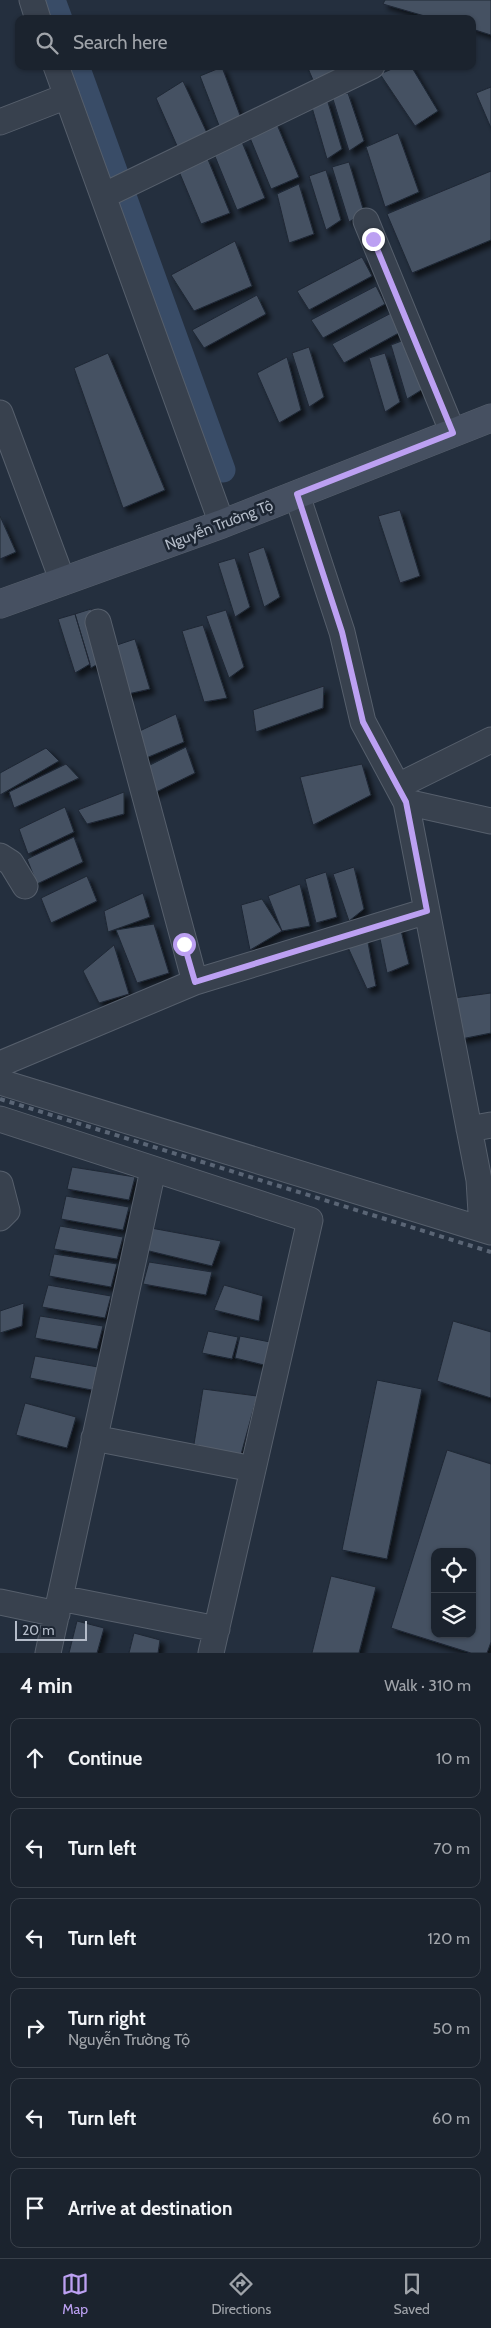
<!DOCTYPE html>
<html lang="en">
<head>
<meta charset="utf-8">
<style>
  :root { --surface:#1b232e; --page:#242b36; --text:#f1f3f6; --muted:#a0a4aa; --line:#39404a; --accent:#bca0f2 }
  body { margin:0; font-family:Cabin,sans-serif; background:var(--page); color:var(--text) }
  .controls { position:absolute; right:15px; bottom:15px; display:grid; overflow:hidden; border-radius:10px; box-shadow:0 1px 4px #0004 }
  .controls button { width:45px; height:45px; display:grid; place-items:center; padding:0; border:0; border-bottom:1px solid var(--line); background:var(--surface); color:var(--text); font:25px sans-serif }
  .scale { position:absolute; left:15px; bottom:12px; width:72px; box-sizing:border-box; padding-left:5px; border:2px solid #b4bcc9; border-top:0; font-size:14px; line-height:18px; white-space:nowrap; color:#b4bcc9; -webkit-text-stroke:4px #1d2633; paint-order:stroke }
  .stop { position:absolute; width:15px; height:15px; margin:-11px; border:4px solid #bca0f2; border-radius:50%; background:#fff }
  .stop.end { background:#bca0f2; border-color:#fff; box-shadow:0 1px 5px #0008 }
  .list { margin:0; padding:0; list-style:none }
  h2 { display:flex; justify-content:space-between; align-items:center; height:65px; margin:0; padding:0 20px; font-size:21px }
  h2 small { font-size:16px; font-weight:400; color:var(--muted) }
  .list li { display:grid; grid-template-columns:32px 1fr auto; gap:15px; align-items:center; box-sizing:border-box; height:80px; margin:0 10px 10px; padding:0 10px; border:1px solid var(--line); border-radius:10px }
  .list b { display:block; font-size:19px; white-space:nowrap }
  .list p { margin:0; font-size:16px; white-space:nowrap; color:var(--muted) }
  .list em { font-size:16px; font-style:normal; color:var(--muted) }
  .icon { flex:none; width:28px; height:28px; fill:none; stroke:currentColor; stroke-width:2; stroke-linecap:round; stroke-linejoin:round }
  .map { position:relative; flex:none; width:491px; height:1653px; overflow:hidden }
  .search { position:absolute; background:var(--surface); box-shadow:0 1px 4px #0004; left:15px; right:15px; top:15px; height:55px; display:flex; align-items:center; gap:12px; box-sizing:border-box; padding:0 18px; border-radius:10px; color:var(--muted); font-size:19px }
  .sheet { height:605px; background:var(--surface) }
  nav { display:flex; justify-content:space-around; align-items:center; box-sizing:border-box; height:70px; border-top:1px solid var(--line); background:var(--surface); font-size:14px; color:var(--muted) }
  nav a { display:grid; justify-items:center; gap:2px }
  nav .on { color:var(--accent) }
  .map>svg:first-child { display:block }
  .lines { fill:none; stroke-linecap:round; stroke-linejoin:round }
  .canal { stroke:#394c67; stroke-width:25 }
  .building { fill:#455162; stroke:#1f2835; fill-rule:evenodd; filter:url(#shadow) }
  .minor-casing { stroke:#565f6c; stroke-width:27 }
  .secondary-casing { stroke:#565f6c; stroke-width:29 }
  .minor { stroke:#38414e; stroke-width:25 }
  .secondary { stroke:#465061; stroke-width:28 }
  .rail { stroke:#5a6575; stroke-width:4; stroke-dasharray:5 5; stroke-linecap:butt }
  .route { stroke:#bca0f2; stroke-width:6 }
  .labels { text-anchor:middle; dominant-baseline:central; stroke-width:5; stroke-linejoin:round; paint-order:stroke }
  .street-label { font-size:15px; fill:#b4bcc9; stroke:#1d2633 }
</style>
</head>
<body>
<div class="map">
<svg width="491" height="1653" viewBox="0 0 491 1653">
  <defs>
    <filter id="shadow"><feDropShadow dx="4.5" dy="4.5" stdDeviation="2.5" flood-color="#0009"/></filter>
  </defs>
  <rect width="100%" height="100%" fill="#242f3e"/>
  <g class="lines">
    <path class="canal" d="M53,0L60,19
      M77,66L223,470"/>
  </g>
  <path class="building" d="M385,0H491V35L472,29V19H435L383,4Z
    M307,66H341L342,68L313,80Z
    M399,66H411L438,111L415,126L380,74Z
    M222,67L241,118L220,128L200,76Z
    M183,81L207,133L178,148L156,98Z
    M491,87V128L476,93Z
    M348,93L364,141L349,151L332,96Z
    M327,99L342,149L327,159L311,104Z
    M276,122L299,177L271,189L248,133Z
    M398,133L419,192L385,207L366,147Z
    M242,142L265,198L237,210L214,154Z
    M207,157L230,213L201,224L178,169Z
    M349,162L364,212L349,222L332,167Z
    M326,170L341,220L326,230L309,176Z
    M491,171V240L412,273L387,214Z
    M299,184L314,234L289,243L277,194Z
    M235,241L252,286L194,311L171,275Z
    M362,257L372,276L309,310L297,291Z
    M376,286L385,304L323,338L311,320Z
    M257,295L266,314L204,348L192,330Z
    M397,310L406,329L344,363L332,344Z
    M407,339L423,389L407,399L391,345Z
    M309,347L324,397L309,407L292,353Z
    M108,353L165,490L123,508L74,368Z
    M385,353L400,402L385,412L369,358Z
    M287,357L301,410L279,423L257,373Z
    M400,510L420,576L400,583L378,516Z
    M0,516L16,552L0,559Z
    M264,547L280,597L264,607L248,553Z
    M235,558L250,607L235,617L218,563Z
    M91,609L106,659L91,668L75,614Z
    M226,610L244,667L229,678L206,616Z
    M75,614L90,664L75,673L58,619Z
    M203,625L227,698L204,702L182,631Z
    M135,639L150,689L119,696L114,646Z
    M324,686L323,708L256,732L253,710Z
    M176,714L184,742L139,761L129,736Z
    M186,747L195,773L150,795L140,770Z
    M46,748L59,761L0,795V773Z
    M66,764L79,778L14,808L9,792Z
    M362,764L371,795L313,825L300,777Z
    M124,792V814L87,824L78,810Z
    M65,807L74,832L28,854L19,829Z
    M74,837L83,862L37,884L27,859Z
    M354,867L364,909L349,921L333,874Z
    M326,872L337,917L316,923L305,879Z
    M87,876L97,901L51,923L41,898Z
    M300,884L310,926L282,931L268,896Z
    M143,893L150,917L108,932L104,911Z
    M262,899L282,931L250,950L241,905Z
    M399,922L409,964L387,973L378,929Z
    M154,924L169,973L137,983L116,930Z
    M367,937L376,986L367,989L346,943Z
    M114,945L129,994L99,1003L83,971Z
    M491,993V1033L461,1039L454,998Z
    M72,1167L135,1177L129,1200L67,1189Z
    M66,1196L129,1207L123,1230L61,1219Z
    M60,1226L123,1237L117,1259L54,1249Z
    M151,1228L221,1241L212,1266L145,1250Z
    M54,1254L117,1264L111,1287L49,1276Z
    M149,1262L212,1272L206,1295L143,1284Z
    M48,1285L111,1296L105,1318L42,1307Z
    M224,1285L263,1296L259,1321L214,1310Z
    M24,1303L22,1326L0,1333V1311Z
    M40,1316L103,1326L97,1349L35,1338Z
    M453,1321L491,1332V1398L437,1381Z
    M208,1331L238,1337L232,1359L202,1353Z
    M240,1336L270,1342L264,1365L235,1358Z
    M35,1356L98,1367L92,1390L30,1378Z
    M377,1380L422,1389L387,1559L342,1550Z
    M203,1389L257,1396L240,1458L194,1444Z
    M25,1403L76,1417L67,1448L16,1435Z
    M447,1450L491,1464V1642L487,1653H471L391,1628ZM435,1552H472V1634H435Z
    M331,1576L376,1587L359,1653H312Z
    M77,1621L104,1628L97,1653H69Z
    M134,1633L160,1640L158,1653H129Z"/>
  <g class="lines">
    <defs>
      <path id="minor" d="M32,0L38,19
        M56,66L222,524
        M0,122L67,96
        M103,196L372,66
        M366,221L453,433
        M0,413L63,582
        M297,495L342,632L363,722L406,802L479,1180L482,1229
        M98,622L195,982
        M398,786L491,740
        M406,802L491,821
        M0,856L11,863L25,886
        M0,1064L195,982L427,911
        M0,1082L491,1232
        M0,1119L310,1220L211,1653
        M469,1129L491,1125
        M0,1184L7,1211L0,1218
        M94,1438L253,1469
        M60,1598L217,1629
        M0,1602L57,1614
        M48,1653L153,1170"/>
      <path id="secondary" d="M0,604L222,524L491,418"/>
    </defs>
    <use href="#minor" class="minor-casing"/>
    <use href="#secondary" class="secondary-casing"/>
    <use href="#minor" class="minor"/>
    <use href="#secondary" class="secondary"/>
    <path class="rail" d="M0,1099L491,1252"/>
  </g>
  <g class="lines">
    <path class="route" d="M184,944L195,982L427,911L406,802L363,722L342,632L297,494L453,433L373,239"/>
  </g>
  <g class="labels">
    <g class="street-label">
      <text transform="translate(219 525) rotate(-21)">Nguyễn Trường Tộ</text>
    </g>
  </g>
</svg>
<div class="controls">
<button><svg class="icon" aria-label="locate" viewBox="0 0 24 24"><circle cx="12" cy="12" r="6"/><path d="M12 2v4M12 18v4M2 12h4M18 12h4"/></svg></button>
<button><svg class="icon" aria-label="layers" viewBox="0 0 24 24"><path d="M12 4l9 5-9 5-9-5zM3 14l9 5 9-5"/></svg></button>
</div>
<div class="scale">20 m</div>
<div class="stop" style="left:184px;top:944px"></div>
<div class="stop end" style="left:373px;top:239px"></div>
<div class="search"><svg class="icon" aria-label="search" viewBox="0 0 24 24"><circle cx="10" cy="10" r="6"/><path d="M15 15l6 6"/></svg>Search here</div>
</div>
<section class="sheet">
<h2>4 min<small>Walk · 310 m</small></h2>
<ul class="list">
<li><svg class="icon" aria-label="ahead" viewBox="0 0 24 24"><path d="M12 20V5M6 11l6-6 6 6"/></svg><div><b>Continue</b></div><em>10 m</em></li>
<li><svg class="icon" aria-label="left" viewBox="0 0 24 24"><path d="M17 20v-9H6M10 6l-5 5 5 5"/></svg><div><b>Turn left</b></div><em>70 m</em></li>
<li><svg class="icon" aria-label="left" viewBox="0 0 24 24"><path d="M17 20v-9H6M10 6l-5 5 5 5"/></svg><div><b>Turn left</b></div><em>120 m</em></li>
<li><svg class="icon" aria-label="right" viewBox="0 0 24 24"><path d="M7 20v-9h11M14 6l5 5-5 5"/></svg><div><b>Turn right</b><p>Nguyễn Trường Tộ</p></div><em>50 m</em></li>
<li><svg class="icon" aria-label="left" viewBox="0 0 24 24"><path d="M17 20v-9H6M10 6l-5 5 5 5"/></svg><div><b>Turn left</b></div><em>60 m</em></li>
<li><svg class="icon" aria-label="arrive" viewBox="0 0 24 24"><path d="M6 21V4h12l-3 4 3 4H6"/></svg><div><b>Arrive at destination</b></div></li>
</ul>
</section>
<nav>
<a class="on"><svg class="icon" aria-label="map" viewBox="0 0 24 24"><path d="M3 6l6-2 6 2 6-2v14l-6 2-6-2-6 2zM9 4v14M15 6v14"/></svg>Map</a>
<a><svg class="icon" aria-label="directions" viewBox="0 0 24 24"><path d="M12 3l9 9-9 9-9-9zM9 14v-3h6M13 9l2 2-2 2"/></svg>Directions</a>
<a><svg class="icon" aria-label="saved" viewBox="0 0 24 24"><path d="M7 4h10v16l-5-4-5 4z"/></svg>Saved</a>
</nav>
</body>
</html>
